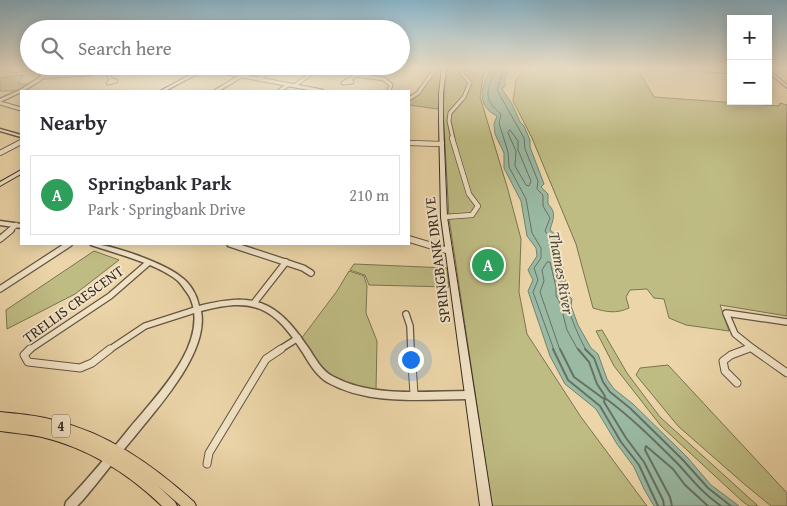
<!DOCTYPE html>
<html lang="en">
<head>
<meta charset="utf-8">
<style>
  :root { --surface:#fff; --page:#f7f7f7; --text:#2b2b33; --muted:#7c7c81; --line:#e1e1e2; --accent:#1a73e8 }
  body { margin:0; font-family:"Gentium Book Plus",serif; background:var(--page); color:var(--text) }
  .controls { position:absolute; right:15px; top:15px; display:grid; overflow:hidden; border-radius:0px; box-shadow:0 2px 12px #0003 }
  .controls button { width:45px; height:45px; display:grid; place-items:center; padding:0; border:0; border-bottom:1px solid var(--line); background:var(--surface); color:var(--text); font:25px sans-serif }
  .you { position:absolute; left:410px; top:359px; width:18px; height:18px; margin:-12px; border:4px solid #fff; border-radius:50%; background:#1a73e8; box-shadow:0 0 0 8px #1a73e833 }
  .badge { display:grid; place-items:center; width:32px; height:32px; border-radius:50%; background:var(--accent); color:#fff; font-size:16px; font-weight:700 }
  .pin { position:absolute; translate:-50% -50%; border:2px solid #fff; box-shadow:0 1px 5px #0006 }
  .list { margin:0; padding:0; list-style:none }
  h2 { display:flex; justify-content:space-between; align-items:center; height:65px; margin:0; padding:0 20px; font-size:21px }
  h2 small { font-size:16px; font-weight:400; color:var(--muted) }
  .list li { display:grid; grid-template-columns:32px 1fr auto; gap:15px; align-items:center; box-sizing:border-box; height:80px; margin:0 10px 10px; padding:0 10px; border:1px solid var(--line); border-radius:0px }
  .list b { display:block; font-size:19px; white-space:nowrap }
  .list p { margin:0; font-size:16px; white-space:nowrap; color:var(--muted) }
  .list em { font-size:16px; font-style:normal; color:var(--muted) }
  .icon { flex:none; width:28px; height:28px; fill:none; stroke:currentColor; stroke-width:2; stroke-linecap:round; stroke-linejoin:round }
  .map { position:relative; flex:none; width:787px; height:506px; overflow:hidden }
  .search { position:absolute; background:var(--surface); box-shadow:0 2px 12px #0003; left:20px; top:20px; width:390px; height:55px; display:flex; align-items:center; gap:12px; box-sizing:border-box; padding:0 18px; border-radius:28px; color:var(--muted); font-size:19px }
  .panel { position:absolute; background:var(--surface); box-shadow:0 2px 12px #0003; left:20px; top:90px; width:390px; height:155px; border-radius:0px }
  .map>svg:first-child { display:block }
  .green { fill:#bfbc83; stroke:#7a7453 }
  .water { fill:#9abaa4; stroke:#728170 }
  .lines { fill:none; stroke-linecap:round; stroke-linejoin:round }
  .shore-far1 { stroke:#687264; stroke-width:1 }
  .shore { stroke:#687264; stroke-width:2 }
  .minor-far3-casing { stroke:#645644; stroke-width:5 }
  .minor-far2-casing { stroke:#645644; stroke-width:6 }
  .minor-far1-casing { stroke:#645644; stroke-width:8 }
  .minor-casing { stroke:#645644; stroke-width:9 }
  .tertiary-casing { stroke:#645644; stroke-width:3 }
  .secondary-casing { stroke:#362b23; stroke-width:2 }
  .primary-casing { stroke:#362b23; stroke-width:2 }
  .minor-far3 { stroke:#f3e4c7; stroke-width:3 }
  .minor-far2 { stroke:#f3e4c7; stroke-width:4.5 }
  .minor-far1 { stroke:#f3e4c7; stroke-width:5.5 }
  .minor { stroke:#f3e4c7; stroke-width:7 }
  .tertiary { fill:#f3e4c7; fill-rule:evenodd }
  .secondary { fill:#f3e4c7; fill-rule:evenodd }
  .primary { fill:#ecd6a9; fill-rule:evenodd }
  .labels { text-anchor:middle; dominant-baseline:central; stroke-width:4; stroke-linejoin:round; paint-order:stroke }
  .shield { fill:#f3e4c7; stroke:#6f6254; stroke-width:1 }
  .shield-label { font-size:14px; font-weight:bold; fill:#362b23 }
  .street-label { font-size:15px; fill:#362b23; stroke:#f3e4c7 }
  .water-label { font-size:16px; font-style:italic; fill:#4f4f43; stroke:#f3e4c7 }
</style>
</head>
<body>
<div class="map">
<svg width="787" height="506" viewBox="0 0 787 506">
  <rect width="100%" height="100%" fill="#ecd6a9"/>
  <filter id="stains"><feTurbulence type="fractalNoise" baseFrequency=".004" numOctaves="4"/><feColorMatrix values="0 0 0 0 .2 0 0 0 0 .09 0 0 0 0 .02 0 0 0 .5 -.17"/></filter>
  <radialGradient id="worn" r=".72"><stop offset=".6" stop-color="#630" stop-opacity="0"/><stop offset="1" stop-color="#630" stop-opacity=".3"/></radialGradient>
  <path class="green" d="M438,68H443L438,109L409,105V100Z
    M447,68H488L483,76L480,97L508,190L521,239L519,292L527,334L581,417L647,506H492L449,218L443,108Z
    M525,68H637L654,97L779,106L780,103L787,105V316L720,305L729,331L686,325L669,318L664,299L654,298L647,289L630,290L626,297L629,308C616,314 606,312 593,308L576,244L532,138L513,101L516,80Z
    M24,75L18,84H32L21,91H0V78Z
    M94,251L119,260L75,294L7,329L6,310Z
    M354,264L447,268L449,287L369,285L365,275L350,270Z
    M349,271L364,276L367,286L366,313L377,341L376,390C334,386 323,370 301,339L337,291Z
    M602,330L627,373L660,417L758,506H749L742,501L661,426L614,366L596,331Z
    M668,365L787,493V506H771L743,483L678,426L636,375L640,368Z"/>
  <path class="water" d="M492,68H510L504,80L506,85L502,89L512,104L520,122L524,126L530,140V147L544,184L541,187L548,194V204C557,213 553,219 550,230L556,235L567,287L566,293L572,299L571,306L578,325L591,348L598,354L607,379L614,389L633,404L687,457L711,485L739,506H654L644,489L634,467L617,444L596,409L565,384L550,356L528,291L533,280L528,270L537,256L536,248L527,236L521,201L504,168V153L495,134L494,124L497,116C475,105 481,85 492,68Z"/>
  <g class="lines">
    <path class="shore-far1" d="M496,68C488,89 481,98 501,114L499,123L508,152L509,167L526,199L532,233L541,248V258L534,268L538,280L533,292L554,350
      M504,68L497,90L524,138L525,149L538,181L537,189L543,195V206L550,218L545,231C559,248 557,273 562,294C563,297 566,300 567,304C572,321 578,335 586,350
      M510,130L518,141V150L531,181L529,186L526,185L515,166L516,151L508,133Z
      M560,350L540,292L544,281L542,270L547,262H550L556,287V296L560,303L567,330L578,350"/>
    <path class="shore" d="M553,349L568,380L600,406L621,442L639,465L658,506
      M560,349L574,377L604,399L605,396L597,384L589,362L578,349
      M585,349L594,358L603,382L610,392L630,408L683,460L708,488L731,506
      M664,506L663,500L644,462L626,438L604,402L605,398C631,417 654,440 677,463C693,480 701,492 721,506
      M672,506L670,497L645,450L646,446L673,469L685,485L708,506"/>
    <defs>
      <path id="minor-far3" d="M5,68L13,71L32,68
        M336,68L357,73L350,80
        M688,68L731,72
        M206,69L322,91
        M106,71L111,80
        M356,75L384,79L391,85L389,91
        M42,77L86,74L116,68
        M258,79L275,68
        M111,80L116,81L108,83Z
        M348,80L352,82L343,83Z
        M294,86L319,68
        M22,91H24
        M216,91L241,76
        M279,91L288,85
        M409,99L418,93L436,68
        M0,103L21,109
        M453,139L449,121L450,113L464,97L470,83L462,73L467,68"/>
      <path id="minor-far2" d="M409,143L442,144
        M0,153L21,142
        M444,217L472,215L478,206L469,194L452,138
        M9,231L16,225"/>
      <path id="minor-far1" d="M0,239L11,230
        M409,239L449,251
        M230,244L303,268L311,273
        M0,289L69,244
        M254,303L286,262
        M406,314L410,326L411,350
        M29,350L110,296L148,263
        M109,350L145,326L198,309
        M279,350L298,338
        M744,350L751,348
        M755,350L735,334L726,313L787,322"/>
      <path id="minor" d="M30,349L24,355L28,362L80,368L92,363L110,349
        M411,349L414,394
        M753,349L787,373
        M737,383L725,371L723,361L731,355L747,349
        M207,464L209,453L266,359L281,349"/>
      <path id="tertiary" d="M45,68H49L41,80L23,91H21V92L0,102V99L20,90L39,78Z
        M0,129L21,135V137L0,131Z
        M0,221L21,224V228L0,225Z
        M90,244C109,243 166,264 181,277C190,283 197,295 199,306C253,292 276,300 307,346C315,357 321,371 334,377C373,398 427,391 470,391L473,392L474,395L473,398L470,399C423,399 369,406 327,382C316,375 309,363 303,353C274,306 253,297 201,311C209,352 159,406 135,436C117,457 100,480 82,501L77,506H65L66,502C88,479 108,455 128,430C154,398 209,345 191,300C190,296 187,293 185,290C183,287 181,284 178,281C160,265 115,253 91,245Z"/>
      <path id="secondary" d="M203,68H209L165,91H160Z
        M442,68H446L443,93V121L447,217L492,506H480L441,217L439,121V93Z
        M768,69L787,85V88L768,72Z
        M21,170V174L0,186V182Z"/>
      <path id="primary" d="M0,412C18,414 36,415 53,420C108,433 153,465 194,502L196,506H181L158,486L175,502L177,506H162C129,474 88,448 42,437C28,434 14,433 0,431Z"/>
    </defs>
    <use href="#minor-far3" class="minor-far3-casing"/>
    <use href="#minor-far2" class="minor-far2-casing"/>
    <use href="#minor-far1" class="minor-far1-casing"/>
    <use href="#minor" class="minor-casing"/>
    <use href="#tertiary" class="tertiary-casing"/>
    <use href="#secondary" class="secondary-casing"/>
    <use href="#primary" class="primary-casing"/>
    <use href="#minor-far3" class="minor-far3"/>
    <use href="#minor-far2" class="minor-far2"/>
    <use href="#minor-far1" class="minor-far1"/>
    <use href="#minor" class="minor"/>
    <use href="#tertiary" class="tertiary"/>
    <use href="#secondary" class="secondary"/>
    <use href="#primary" class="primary"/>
  </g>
  <linearGradient id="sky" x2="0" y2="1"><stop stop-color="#89b6cd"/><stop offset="0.49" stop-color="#f6edd8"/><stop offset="1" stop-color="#f6edd8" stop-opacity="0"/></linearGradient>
  <rect width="787" height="139" fill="url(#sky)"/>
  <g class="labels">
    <rect class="shield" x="52" y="414.5" width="18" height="23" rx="4"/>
    <g class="shield-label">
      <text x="61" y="426">4</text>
    </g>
    <g class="street-label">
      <text transform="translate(437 260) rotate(-97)">SPRINGBANK DRIVE</text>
      <text transform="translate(73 304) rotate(-36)">TRELLIS CRESCENT</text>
    </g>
    <g class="water-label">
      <text transform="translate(562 273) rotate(80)">Thames River</text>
    </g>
  </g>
  <rect width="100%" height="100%" filter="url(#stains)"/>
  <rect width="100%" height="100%" fill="url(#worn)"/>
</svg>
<div class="controls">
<button>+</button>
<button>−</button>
</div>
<div class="you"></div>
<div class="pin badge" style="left:488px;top:265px;background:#2e9e5b">A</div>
<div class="search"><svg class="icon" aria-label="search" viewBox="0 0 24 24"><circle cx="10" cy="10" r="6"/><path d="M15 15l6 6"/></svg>Search here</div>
<section class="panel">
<h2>Nearby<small></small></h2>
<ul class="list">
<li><span class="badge" style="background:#2e9e5b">A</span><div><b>Springbank Park</b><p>Park · Springbank Drive</p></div><em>210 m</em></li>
</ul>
</section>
</div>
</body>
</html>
